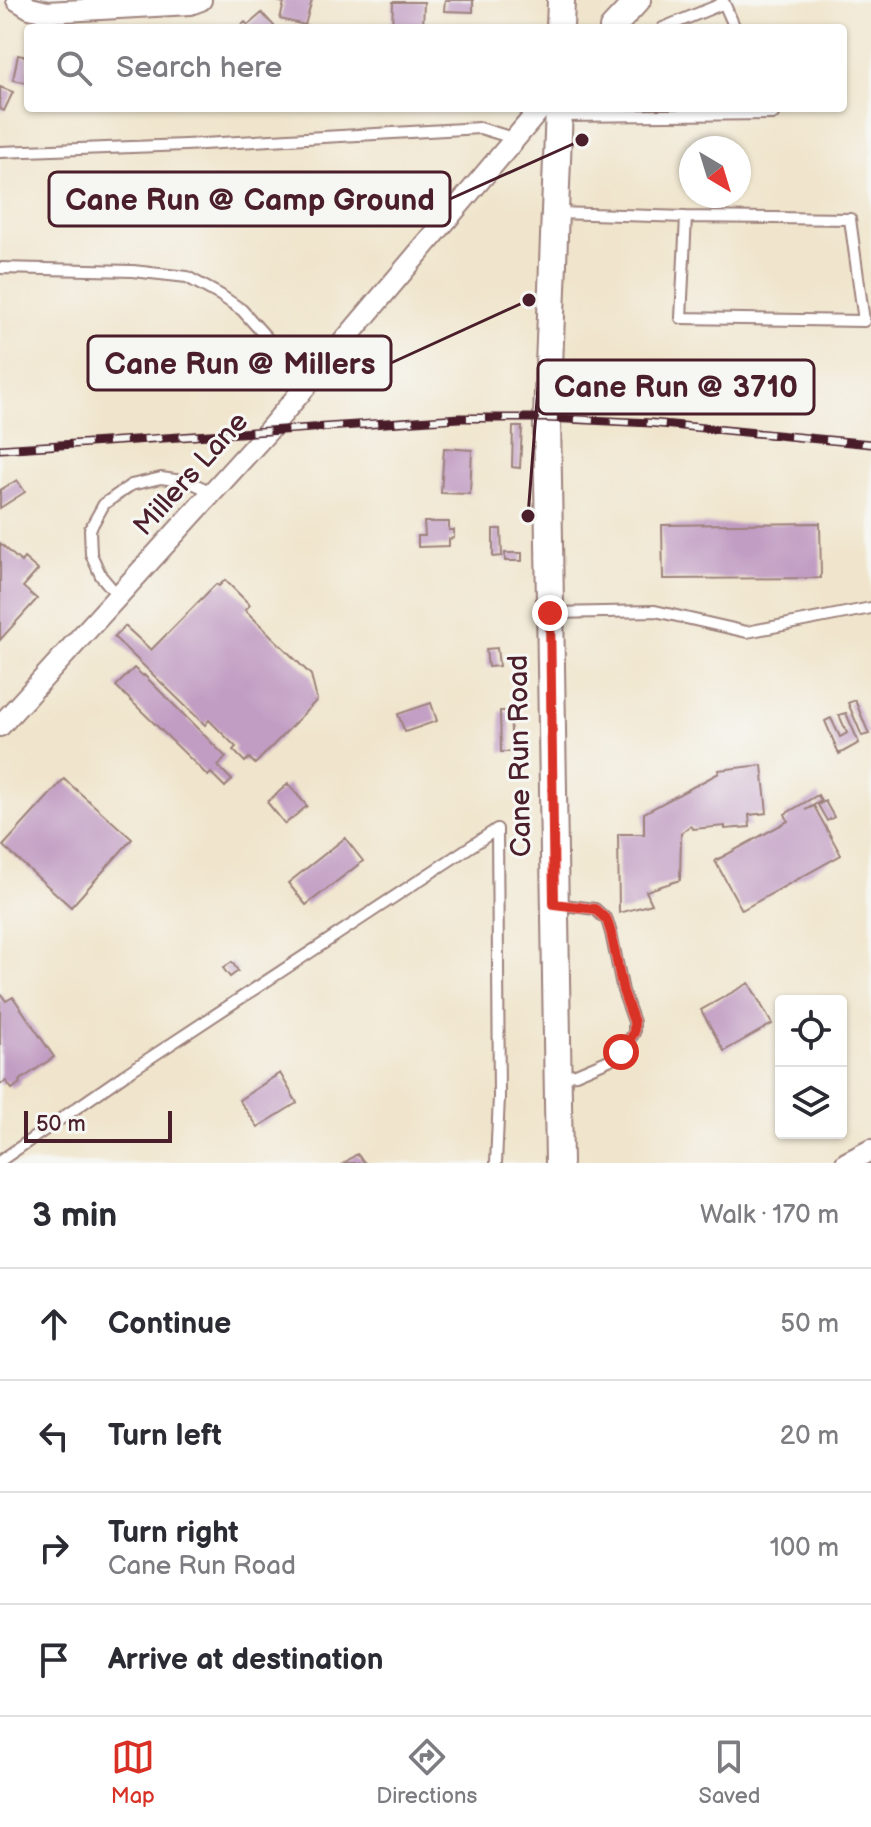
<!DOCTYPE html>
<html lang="en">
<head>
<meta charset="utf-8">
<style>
  :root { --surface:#fff; --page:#f2f2f3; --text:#2b2b33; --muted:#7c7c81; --line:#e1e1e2; --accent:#d93025 }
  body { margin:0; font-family:"Balsamiq Sans",sans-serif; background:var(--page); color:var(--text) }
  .controls { position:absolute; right:24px; bottom:24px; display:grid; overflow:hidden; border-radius:8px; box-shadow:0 2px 6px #0004 }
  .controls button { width:72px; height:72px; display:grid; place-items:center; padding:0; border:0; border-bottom:2px solid var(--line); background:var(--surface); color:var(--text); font:40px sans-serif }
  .compass { position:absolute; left:679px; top:136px; width:72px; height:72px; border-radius:50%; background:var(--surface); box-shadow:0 2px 6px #0004; rotate:142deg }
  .scale { position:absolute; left:24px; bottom:20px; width:148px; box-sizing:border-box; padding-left:8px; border:4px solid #4a1f2b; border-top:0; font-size:22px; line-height:28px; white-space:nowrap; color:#4a1f2b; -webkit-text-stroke:6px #f6f6f2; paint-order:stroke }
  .stop { position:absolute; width:24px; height:24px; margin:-18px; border:6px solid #d93025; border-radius:50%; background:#fff }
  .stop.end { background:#d93025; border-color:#fff; box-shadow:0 2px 8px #0008 }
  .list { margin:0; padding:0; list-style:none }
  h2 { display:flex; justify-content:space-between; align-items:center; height:104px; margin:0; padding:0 32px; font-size:34px }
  h2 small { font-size:26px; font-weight:400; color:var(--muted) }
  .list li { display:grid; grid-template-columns:52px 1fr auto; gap:24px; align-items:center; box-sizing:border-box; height:112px; padding:0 32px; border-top:2px solid var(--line) }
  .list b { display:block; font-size:30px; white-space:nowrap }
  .list p { margin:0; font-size:26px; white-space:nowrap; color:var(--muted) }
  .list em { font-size:26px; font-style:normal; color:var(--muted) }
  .icon { flex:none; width:44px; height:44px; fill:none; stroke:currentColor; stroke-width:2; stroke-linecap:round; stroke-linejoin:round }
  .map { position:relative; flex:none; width:871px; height:1163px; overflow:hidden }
  .search { position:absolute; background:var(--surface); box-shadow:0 2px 6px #0004; left:24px; right:24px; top:24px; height:88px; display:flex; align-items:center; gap:20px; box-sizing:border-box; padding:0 28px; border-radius:8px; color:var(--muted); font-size:30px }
  .sheet { height:552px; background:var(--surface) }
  nav { display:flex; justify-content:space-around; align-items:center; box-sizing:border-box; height:112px; border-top:2px solid var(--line); background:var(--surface); font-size:22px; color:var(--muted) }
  nav a { display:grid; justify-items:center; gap:4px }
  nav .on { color:var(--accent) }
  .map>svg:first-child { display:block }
  .building { fill:#c19cc3 }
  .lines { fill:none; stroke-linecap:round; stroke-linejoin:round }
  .service-casing { stroke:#9d827c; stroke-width:14 }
  .minor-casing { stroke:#9d827c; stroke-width:24 }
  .tertiary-casing { stroke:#9d827c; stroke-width:28 }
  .secondary-casing { stroke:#9d827c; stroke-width:30 }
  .service { stroke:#fff; stroke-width:10 }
  .minor { stroke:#fff; stroke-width:20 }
  .tertiary { stroke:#fff; stroke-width:24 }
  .secondary { stroke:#fff; stroke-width:26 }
  .rail-casing { stroke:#4a1f2b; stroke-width:9 }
  .rail { stroke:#f6f6f2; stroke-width:6; stroke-dasharray:18; stroke-linecap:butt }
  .route { stroke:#d93025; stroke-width:10 }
  .labels { text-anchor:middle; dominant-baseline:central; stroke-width:6; stroke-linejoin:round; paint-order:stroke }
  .street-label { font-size:28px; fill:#4a1f2b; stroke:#f6f6f2 }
  .leader { fill:none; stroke:#4a1f2b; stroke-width:3 }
  .callout-dot { fill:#4a1f2b; stroke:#f6f6f2; stroke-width:3 }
  .callout { fill:#f6f6f2; stroke:#4a1f2b; stroke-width:3 }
  .callout-label { font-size:30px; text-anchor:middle; font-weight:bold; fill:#4a1f2b }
</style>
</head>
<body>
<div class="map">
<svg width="871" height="1163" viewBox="0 0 871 1163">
  <rect width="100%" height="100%" fill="#f6f6f2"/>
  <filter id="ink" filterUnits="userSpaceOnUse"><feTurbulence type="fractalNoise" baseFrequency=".0125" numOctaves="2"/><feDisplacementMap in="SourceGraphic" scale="16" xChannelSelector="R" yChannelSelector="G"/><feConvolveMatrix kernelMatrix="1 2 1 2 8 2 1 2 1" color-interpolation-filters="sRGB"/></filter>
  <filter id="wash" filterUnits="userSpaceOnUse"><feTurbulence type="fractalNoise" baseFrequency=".006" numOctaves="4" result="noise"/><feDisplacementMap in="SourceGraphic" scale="32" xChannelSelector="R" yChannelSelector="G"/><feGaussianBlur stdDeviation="1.8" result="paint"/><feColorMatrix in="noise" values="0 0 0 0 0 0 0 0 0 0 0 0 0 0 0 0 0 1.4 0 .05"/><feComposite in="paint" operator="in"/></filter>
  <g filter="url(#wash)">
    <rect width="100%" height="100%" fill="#f0e5cc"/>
    <g id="blocks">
      <path class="building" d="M274,0H312L305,25L280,19L284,3Z
        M445,0H473V12L444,11Z
        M393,2H424L423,28H392Z
        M262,13L276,28H238L245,22L248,25Z
        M18,55L28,57V83L13,80Z
        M0,87L13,92L4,111L0,109Z
        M513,427H522L520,468L512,467Z
        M444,448L472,450L470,494L441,493Z
        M17,480L25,492L0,508V490Z
        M424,522H449V530H454V538L449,539V546L418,547V536H425Z
        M820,523L821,578L663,579L662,525Z
        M493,529H501L502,556L493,557Z
        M0,543L21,562L24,558L38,570L23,587L37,599L0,640Z
        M505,553H522V561H505Z
        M225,580L250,605L245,610L311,675L317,700L255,764L249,758L245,762L233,750L236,747L209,720L205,725L114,637L125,626L151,650L216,584L219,586Z
        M497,648L499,666L488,667L486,649Z
        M134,668L143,676L144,675L226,757L218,766L232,780L225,787L211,773L208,776L116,686Z
        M855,700L869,734L862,736L848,703Z
        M431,703L437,721L405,732L398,714Z
        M500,711H510L512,752H501Z
        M846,713L859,743L839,754L825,721L831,718L840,737L847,733L839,715Z
        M762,765L767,813L749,815L750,827L725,829V826L693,829L690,826L681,833L680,880L646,891L652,904L619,913L618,834H644V813L719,773L718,770Z
        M64,779L132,839L71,907L3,846Z
        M288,784L307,806L285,824L267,802Z
        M818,795L821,801L805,810L814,806L841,855L742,910L715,861L788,821L785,814Z
        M825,801L834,817L827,821L818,805Z
        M345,838L363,861L306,905L288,883Z
        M232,962L238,971L230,977L223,968Z
        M749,983L772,1024L724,1051L701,1010Z
        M0,993L6,1001L13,997L54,1057L19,1081L20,1083L12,1089L6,1081L0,1085Z
        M280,1073L297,1103L258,1127L239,1100Z
        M357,1154L365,1163H344Z"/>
    </g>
  </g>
  <g filter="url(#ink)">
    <use href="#blocks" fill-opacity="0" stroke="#9d827c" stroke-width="2"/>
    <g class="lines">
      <defs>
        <path id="service" d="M724,3L735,28
          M663,28L724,3L722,0
          M561,116L773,114L771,108
          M0,152L185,145L480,128L516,139
          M557,213L686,217L850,219L864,321L681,318L686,217
          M0,268L133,271L187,277L220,295L242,310L308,384
          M118,596L101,576L91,554L90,529L104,504L131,485L161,478L190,482L212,492
          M552,613L655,611L747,632L871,608
          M556,904L595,909L607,920L611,933L623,991L634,1022V1033L621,1052L609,1060L576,1074L558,1076
          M0,1161L124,1075L497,829L499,1097L496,1163"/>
        <path id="minor" d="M17,0L30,8L47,12L190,4L201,0
          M0,726L268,431L541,108
          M846,1163L871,1150"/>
        <path id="tertiary" d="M612,28L638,0"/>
        <path id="secondary" d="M560,28L561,0
          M559,108L547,418L559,1163"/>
      </defs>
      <use href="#service" class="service-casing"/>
      <use href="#minor" class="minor-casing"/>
      <use href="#tertiary" class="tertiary-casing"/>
      <use href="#secondary" class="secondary-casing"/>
      <use href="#service" class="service"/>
      <use href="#minor" class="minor"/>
      <use href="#tertiary" class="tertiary"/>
      <use href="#secondary" class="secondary"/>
      <defs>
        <path id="rail" d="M0,449L460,418H547L651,423L871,444"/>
      </defs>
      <use href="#rail" class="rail-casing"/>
      <use href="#rail" class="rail"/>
    </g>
  </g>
  <g class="lines" filter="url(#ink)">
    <path class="route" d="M550,613L554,904L595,909L607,920L611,933L623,991L634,1022V1033L621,1052"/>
  </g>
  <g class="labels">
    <g class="street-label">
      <text transform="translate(191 474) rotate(-48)">Millers Lane</text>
      <text transform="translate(520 756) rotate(-91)">Cane Run Road</text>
    </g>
  </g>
  <path class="leader" d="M582 140L450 199M529 300L391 363M528 516L538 387"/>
  <g class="callout-dot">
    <circle cx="582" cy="140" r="8"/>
    <circle cx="529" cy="300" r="8"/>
    <circle cx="528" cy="516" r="8"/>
  </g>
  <g class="callout">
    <rect x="49" y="172" width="401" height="54" rx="8"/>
    <rect x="88" y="336" width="303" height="54" rx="8"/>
    <rect x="538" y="360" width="276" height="54" rx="8"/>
  </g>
  <g class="callout-label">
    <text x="250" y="210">Cane Run @ Camp Ground</text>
    <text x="240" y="374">Cane Run @ Millers</text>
    <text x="676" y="397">Cane Run @ 3710</text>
  </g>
</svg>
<div class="controls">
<button><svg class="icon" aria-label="locate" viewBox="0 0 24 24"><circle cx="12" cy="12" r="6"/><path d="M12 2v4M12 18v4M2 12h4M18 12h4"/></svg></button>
<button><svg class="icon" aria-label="layers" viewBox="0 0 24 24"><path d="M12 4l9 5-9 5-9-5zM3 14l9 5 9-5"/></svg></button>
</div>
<svg class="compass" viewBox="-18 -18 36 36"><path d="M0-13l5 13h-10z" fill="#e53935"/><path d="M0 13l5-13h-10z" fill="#7c7c81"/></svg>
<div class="scale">50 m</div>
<div class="stop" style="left:621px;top:1052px"></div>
<div class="stop end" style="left:550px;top:613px"></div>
<div class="search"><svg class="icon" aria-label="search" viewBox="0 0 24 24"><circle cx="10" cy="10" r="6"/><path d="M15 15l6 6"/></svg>Search here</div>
</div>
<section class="sheet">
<h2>3 min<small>Walk · 170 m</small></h2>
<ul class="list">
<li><svg class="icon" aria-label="ahead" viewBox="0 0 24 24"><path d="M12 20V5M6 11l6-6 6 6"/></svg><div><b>Continue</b></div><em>50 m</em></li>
<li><svg class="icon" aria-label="left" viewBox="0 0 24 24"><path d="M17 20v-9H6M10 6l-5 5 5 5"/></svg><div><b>Turn left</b></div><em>20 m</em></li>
<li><svg class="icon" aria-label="right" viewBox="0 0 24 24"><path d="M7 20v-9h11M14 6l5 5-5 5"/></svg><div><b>Turn right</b><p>Cane Run Road</p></div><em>100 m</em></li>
<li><svg class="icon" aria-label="arrive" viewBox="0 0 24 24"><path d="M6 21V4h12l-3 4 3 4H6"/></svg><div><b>Arrive at destination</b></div></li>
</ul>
</section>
<nav>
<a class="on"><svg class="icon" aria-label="map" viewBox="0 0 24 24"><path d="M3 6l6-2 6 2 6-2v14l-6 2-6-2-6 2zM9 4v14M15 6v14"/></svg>Map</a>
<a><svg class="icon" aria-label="directions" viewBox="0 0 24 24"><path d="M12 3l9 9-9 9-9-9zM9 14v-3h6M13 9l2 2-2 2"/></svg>Directions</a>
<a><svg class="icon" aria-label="saved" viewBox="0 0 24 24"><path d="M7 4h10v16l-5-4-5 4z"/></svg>Saved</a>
</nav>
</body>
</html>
